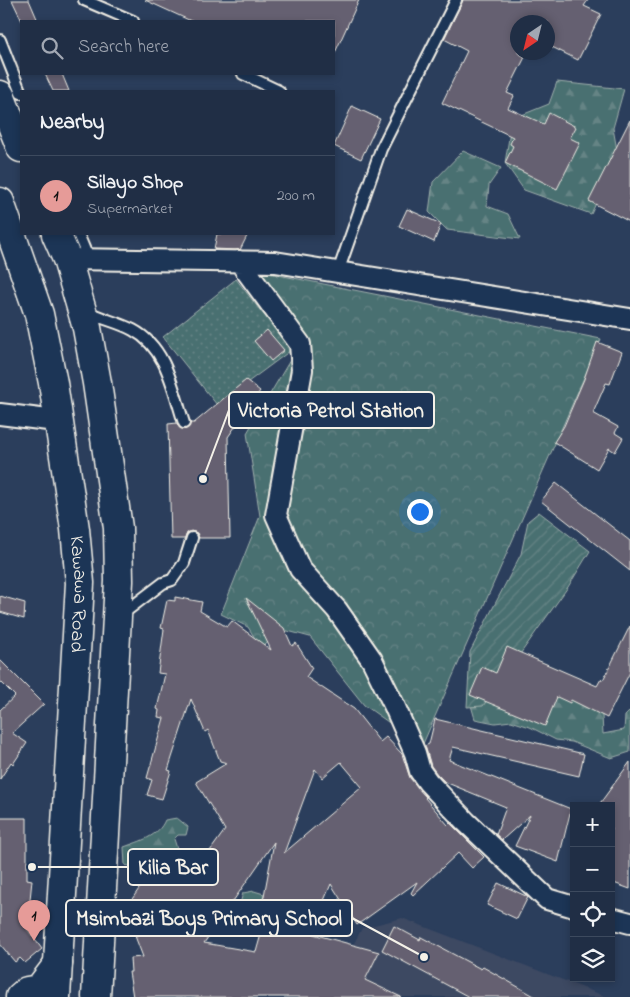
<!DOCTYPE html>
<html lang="en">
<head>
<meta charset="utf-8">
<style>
  :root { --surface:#202e45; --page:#2d3a50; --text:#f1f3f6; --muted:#a2a8b3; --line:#3d4a5e; --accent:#e69b98 }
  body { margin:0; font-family:"Indie Flower",sans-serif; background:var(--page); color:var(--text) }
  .controls { position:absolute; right:15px; bottom:15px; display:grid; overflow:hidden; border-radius:0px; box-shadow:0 2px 8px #0003 }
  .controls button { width:45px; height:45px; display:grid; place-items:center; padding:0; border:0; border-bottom:1px solid var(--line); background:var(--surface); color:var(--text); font:25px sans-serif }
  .compass { position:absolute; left:510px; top:15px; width:45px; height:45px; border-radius:50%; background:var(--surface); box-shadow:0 2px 8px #0003; rotate:215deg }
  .you { position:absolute; left:419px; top:511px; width:18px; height:18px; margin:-12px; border:4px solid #fff; border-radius:50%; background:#1a73e8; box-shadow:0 0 0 8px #1a73e833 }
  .badge { display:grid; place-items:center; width:32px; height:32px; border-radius:50%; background:var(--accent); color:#111; font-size:16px; font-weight:700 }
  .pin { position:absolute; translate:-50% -41px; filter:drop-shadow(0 1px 2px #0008) }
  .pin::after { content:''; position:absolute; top:26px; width:18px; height:15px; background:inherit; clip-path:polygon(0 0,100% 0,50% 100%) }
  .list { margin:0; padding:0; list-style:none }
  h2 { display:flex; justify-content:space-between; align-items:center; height:65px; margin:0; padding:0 20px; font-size:21px }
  h2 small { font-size:16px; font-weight:400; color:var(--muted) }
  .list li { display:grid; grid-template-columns:32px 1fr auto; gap:15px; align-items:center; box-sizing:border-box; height:80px; padding:0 20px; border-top:1px solid var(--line) }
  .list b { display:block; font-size:19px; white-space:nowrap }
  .list p { margin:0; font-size:16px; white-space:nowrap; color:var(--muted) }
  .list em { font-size:16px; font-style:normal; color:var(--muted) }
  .icon { flex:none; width:28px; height:28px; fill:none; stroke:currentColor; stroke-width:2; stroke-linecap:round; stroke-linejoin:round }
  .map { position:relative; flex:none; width:630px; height:997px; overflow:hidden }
  .search { position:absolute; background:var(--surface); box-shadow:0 2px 8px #0003; left:20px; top:20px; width:315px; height:55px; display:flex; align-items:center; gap:12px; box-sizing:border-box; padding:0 18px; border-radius:0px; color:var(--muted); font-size:19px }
  .panel { position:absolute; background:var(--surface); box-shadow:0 2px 8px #0003; left:20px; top:90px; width:315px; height:145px; border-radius:0px }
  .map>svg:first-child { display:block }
  .built { fill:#3c4862 }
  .grass { fill:url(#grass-dots); stroke:#9fb0ac }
  .forest { fill:url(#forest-firs); stroke:#9fb0ac }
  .park { fill:url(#park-crowns); stroke:#9fb0ac }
  .garden { fill:url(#garden-furrows); stroke:#9fb0ac }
  .building { fill:#656171; stroke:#f4f1e8; fill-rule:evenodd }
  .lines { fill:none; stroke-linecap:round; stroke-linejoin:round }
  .lane-casing { stroke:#f4f1e8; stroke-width:14 }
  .street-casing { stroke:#f4f1e8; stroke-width:24 }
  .secondary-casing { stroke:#f4f1e8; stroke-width:31 }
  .primary-casing { stroke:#f4f1e8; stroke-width:31 }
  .lane { stroke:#1d3557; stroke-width:10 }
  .street { stroke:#1d3557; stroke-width:20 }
  .secondary { stroke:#1d3557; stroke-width:28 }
  .primary { stroke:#1d3557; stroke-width:28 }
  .labels { text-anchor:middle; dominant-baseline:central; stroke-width:4; stroke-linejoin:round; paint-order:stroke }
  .street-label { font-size:20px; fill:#f4f1e8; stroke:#1d3557 }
  .leader { fill:none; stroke:#f4f1e8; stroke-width:2 }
  .callout-dot { fill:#f4f1e8; stroke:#1d3557; stroke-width:2 }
  .callout { fill:#1d3557; stroke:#f4f1e8; stroke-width:2 }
  .callout-label { font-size:21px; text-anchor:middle; font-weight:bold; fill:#f4f1e8 }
</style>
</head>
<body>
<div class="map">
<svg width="630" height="997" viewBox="0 0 630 997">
  <defs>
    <pattern id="grass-dots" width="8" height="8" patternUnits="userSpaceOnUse" patternTransform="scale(1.25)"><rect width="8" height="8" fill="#4a6f71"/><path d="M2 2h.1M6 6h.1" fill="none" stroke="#658485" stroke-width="1.8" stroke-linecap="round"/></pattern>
    <pattern id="forest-firs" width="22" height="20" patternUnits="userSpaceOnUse" patternTransform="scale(1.25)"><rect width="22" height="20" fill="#4a6f71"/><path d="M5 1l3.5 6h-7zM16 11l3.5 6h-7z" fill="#658485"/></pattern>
    <pattern id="park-crowns" width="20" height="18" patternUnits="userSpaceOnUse" patternTransform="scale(1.25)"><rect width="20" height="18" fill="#4a6f71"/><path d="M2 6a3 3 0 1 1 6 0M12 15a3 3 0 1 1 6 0" fill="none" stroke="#658485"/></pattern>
    <pattern id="garden-furrows" width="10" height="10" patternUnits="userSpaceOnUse" patternTransform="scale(1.25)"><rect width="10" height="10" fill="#4a6f71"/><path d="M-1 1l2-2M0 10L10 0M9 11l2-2" fill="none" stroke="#658485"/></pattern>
  </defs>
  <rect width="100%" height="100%" fill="#2b3e5c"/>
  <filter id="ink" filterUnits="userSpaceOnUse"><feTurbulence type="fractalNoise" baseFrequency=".02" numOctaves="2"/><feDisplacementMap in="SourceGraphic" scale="10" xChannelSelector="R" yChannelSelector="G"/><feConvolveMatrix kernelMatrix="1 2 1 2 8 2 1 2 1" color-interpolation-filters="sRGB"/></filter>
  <g filter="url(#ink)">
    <path class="built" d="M402,918L607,997H347L332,985L362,928Z"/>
    <path class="grass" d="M236,279L263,314L294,348L217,405L163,337Z"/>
    <path class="forest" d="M557,82L624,89L613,128L618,156L591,214L524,190L505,163L512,119L549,104Z
      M463,151L501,168L489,185L487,206L508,214L520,239L447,230L429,212L433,182Z
      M560,688L607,702L602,716L603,734L624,730L625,716L630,711V752L611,758L572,742L556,740L530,727L511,721L495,723L475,719L468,695Z
      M177,818L188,827L186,835H178L174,839L179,855L170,868L158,870L151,866L147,859C141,864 133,868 125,865L124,847C140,841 158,837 165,820Z
      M254,891L264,894L257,925L263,934L233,929L243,893Z"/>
    <path class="park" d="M263,272L601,339L422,746L364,705L310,637L284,630L261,648L248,627L221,614L260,516L247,433L296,350L243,279Z"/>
    <path class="garden" d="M539,512L590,551L568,587L483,706L467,707L470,652L521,554L528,521Z"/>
    <path class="building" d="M12,0H29L38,21H22Z
      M145,0H359L334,55V21H191Z
      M463,0H588L584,6L601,14L578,60L548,45V22H518V53L525,57L507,93L514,96L508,108L544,124L549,113L576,127L570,138L580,143L557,189L505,163L513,146L510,144L513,137L442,103L467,51L444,39Z
      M45,74H62L69,91H53Z
      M352,106L380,119L361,159L334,146Z
      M630,120V222L589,201Z
      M407,209L441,224L434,242L399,226Z
      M217,234H248L240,250H237L214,249Z
      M267,330L284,350L271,361L254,341Z
      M597,342L622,352L610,384L606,383L593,413L618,427L615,433L623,438L615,452L609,448L597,469L554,442L564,426L584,379Z
      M246,380L260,391L228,437L230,538H199L197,533L191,531L187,533L185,539H171L168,424L177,423L180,428L186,429L191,423H194Z
      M556,483L630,541V571L541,501Z
      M0,596L25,603L24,619L0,612Z
      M175,597L202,602L200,611L227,627L232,621L271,650L246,598L284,628L292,646L296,643L312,668L306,677L354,709L380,742L386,737L402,754L410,778L426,797L425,798L448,825L450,823L484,857L472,868L458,853L413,895L411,893L417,882L357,925L331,884L317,917L313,934L379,952L365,980L401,997H133L129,972H131L130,958L143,957L135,936L140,934L128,905L158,861L169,869L171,866L190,879L225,830L196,782L227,763L220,761L208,730L205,732L191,699L168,770L171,771L162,799L147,795L152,780L147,778L164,718L158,717L159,710L157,709L165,674L158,673L164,629L161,628L167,600L175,601ZM341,762L362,787L284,853L315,769L322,778ZM274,842L261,912L267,913L256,952L204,943Z
      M630,626V672L607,718L571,700L570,703L557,697L545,726L470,695L482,667L496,673L507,647L597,686L601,679L603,680Z
      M0,660L44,704L12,733L27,743L13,764L11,762L0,779V710L15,696L0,681Z
      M435,719L584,754L579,776L453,747L449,760L571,809L558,862L515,846L530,815L502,840L496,835L506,807L445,782L437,774L431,766L425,746L429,744Z
      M630,762V889L611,882V806H598Z
      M0,818H27V879L32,880L27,929L42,949L25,963L20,958L15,962L0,944Z
      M498,883L528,897L517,919L487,905Z
      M394,926L420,940L421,937L481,969L483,967L536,997H469L382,950Z"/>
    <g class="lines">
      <defs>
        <path id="lane" d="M84,0L133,21
          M0,40L21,93
          M243,74L279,91
          M78,234L89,260
          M338,272L381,149L456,0
          M86,311C101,319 118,322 133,330C167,348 173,390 184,423
          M121,615L163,583L172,580L184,563L192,538"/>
        <path id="street" d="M67,259L275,262L630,319
          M239,261L300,344L302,370L276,515L300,569L337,610L372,660L394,705L415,753L420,771L428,782L466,822L547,899L574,907
          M0,414L48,420L57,414
          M611,918L630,923"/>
        <path id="secondary" d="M20,997L27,991L39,989L58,964"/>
        <g id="primary">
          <path d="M0,95L21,148"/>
          <path id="s1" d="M0,202L39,314L53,383L75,529L80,583L56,997"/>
          <path d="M56,234L67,259L87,328L97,383L118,528L119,581L96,997"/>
        </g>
      </defs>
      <use href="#lane" class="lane-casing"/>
      <use href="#street" class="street-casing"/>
      <use href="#secondary" class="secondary-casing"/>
      <use href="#primary" class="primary-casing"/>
      <use href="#lane" class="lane"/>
      <use href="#street" class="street"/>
      <use href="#secondary" class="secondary"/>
      <use href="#primary" class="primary"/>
    </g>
  </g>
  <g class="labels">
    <g class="street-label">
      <text stroke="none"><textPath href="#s1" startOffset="402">Kawawa Road</textPath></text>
    </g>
  </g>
  <path class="leader" d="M203 479L229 410M32 867L128 867M424 957L352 918"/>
  <g class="callout-dot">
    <circle cx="203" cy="479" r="5"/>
    <circle cx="32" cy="867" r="5"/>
    <circle cx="424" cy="957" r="5"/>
  </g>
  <g class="callout">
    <rect x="229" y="392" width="205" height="36" rx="5"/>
    <rect x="128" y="849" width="90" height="36" rx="5"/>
    <rect x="66" y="900" width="286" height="36" rx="5"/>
  </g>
  <g class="callout-label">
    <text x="331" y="417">Victoria Petrol Station</text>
    <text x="173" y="874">Kilia Bar</text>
    <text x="209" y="925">Msimbazi Boys Primary School</text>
  </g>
</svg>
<div class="controls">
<button>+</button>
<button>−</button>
<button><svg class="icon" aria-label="locate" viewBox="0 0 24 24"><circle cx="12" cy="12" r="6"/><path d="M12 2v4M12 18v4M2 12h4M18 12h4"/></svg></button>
<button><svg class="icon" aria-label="layers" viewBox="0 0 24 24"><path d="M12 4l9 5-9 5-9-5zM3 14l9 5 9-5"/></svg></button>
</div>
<svg class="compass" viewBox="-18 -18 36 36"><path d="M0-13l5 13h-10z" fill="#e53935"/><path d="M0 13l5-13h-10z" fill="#a2a8b3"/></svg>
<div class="you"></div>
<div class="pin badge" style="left:34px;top:941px">1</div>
<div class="search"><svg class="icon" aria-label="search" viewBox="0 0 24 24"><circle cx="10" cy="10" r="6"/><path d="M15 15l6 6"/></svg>Search here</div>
<section class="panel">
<h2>Nearby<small></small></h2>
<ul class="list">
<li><span class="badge">1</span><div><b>Silayo Shop</b><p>Supermarket</p></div><em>200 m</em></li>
</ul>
</section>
</div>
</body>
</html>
